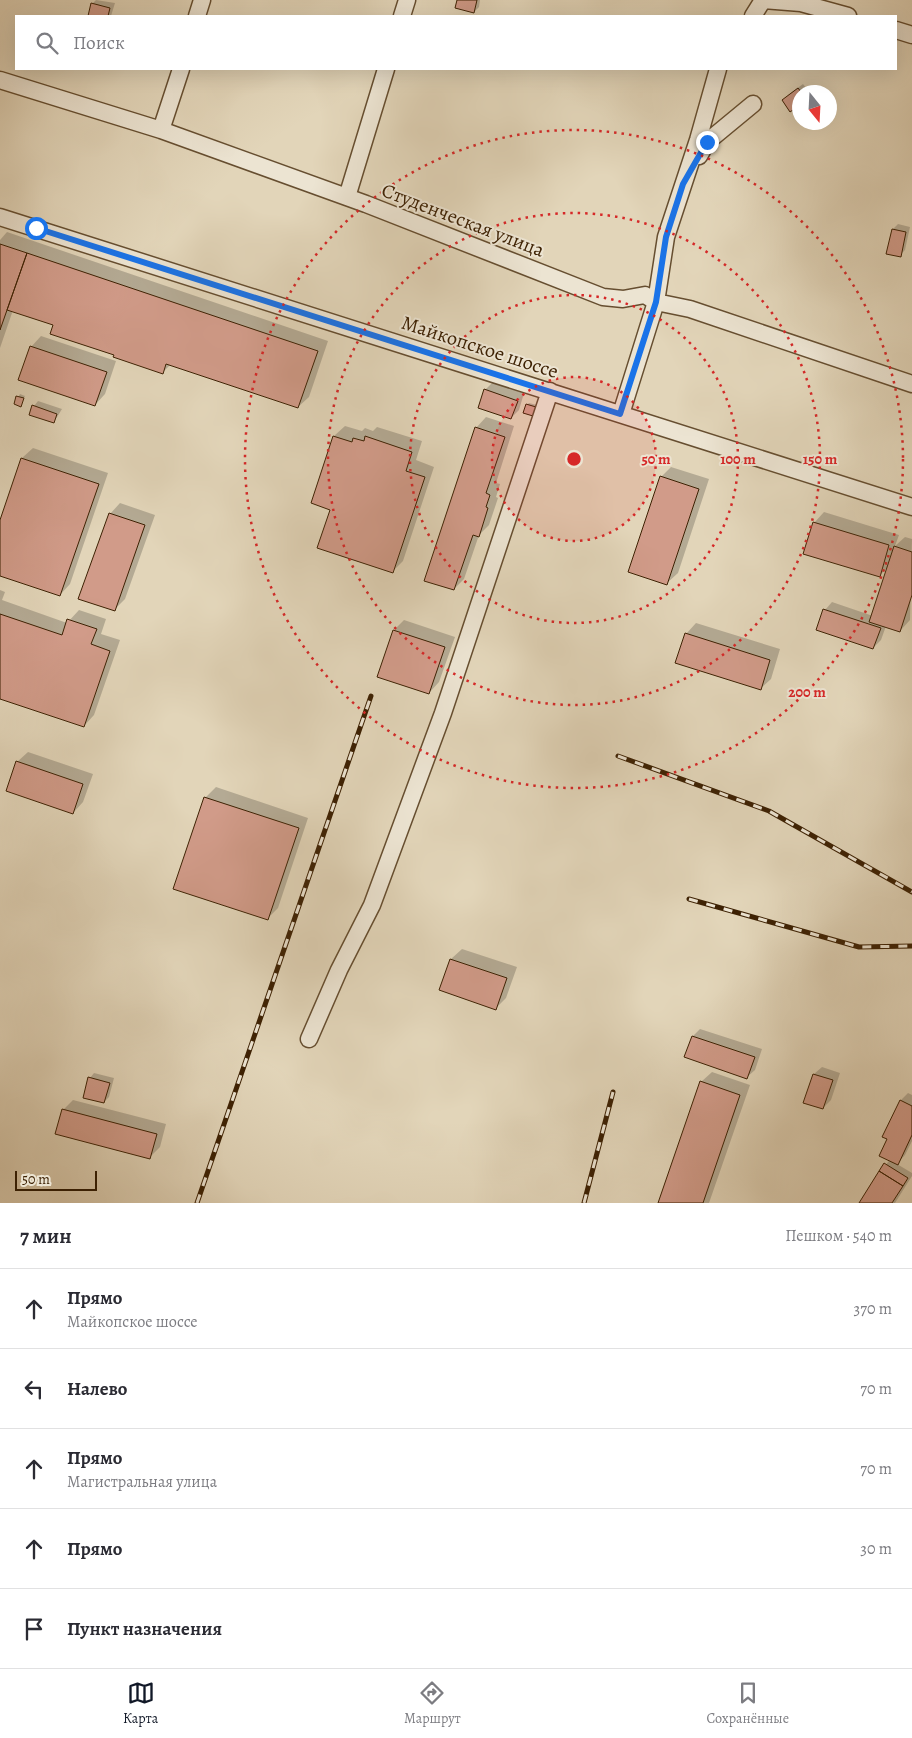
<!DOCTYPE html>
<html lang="ru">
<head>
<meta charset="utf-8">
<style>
  :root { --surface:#fff; --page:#f7f7f7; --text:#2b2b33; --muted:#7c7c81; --line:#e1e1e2; --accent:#111827 }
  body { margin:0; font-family:Alegreya,serif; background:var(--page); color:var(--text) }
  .compass { position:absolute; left:792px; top:85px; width:45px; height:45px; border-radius:50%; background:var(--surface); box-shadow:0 5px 20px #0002; rotate:162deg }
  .scale { position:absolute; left:15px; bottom:12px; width:82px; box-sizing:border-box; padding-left:5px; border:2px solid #3d2103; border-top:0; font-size:14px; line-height:18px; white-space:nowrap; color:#3d2103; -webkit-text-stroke:4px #ece4d2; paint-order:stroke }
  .stop { position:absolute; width:15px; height:15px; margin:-11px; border:4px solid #1a73e8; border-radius:50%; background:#fff }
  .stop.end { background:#1a73e8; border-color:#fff; box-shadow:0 1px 5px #0008 }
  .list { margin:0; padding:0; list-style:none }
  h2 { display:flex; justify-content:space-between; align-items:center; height:65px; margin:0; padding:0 20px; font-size:21px }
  h2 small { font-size:16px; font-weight:400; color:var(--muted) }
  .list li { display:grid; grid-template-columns:32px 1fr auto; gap:15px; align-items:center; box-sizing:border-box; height:80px; padding:0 20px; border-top:1px solid var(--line) }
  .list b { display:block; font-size:19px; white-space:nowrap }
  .list p { margin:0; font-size:16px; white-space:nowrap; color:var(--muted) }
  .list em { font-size:16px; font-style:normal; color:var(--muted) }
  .icon { flex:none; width:28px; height:28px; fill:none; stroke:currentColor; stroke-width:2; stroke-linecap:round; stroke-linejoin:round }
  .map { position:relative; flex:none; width:912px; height:1203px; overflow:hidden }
  .search { position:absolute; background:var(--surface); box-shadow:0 5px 20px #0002; left:15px; right:15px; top:15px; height:55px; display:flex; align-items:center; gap:12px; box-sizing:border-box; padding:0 18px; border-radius:0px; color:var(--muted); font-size:19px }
  .sheet { height:465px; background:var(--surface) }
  nav { display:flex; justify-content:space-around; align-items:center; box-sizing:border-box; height:70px; border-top:1px solid var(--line); background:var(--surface); font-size:14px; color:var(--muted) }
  nav a { display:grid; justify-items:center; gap:2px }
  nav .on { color:var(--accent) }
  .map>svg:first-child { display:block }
  .shadow { fill:#0003 }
  .building { fill:#d19b89; stroke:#3d2103 }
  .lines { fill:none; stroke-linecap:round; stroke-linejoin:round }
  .minor-casing { stroke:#664e30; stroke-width:19 }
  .minor { stroke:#ece4d2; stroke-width:16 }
  .rail-casing { stroke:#3d2103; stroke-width:5 }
  .rail { stroke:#ece4d2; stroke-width:3; stroke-dasharray:9; stroke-linecap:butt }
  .route { stroke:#1a73e8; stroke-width:6 }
  .ring { fill:none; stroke:#d62828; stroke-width:2.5; stroke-dasharray:2.5 5 }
  .labels { text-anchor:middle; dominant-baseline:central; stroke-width:4; stroke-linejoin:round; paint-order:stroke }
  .street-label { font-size:20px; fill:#3d2103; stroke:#ece4d2 }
  .centre { fill:#d62828; stroke:#ece4d2; stroke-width:2.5 }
  .ring-label { font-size:15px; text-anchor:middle; font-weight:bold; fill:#d62828; stroke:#ece4d2; stroke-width:4; stroke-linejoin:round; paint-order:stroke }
</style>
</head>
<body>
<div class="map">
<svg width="912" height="1203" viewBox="0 0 912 1203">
  <rect width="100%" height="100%" fill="#e2d5b9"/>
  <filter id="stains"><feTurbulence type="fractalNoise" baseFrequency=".004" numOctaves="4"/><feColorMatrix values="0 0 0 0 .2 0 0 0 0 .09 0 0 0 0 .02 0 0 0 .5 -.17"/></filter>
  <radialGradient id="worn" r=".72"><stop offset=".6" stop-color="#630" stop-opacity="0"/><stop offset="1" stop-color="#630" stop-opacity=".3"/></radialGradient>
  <path class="shadow" d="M96,0L115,3L111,16H89L92,4Z
    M458,0H480L479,7L474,12Z
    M803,84L809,92L788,95Z
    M898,224L910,227L905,250L900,255L888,253L893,229Z
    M7,232L328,341L309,397L298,407L171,364L162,373L116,355L54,324L13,310L0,348V240Z
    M41,336L116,361L105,394L95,405L31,347Z
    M493,382L524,393L519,410L511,418L485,390Z
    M20,394L25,396L21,405L15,403Z
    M38,401L62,409L54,422L34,406Z
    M529,403L537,405L532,415L527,405Z
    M486,417L514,426L496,483L500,484L496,497L498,498L489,525L479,535L464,579L454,589L476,428Z
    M345,426L362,431L365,428L373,431L377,427L422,441L416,460L434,467L403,561L393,571L331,509L312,503L334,436Z
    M33,448L108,473L70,584L60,595L0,574V524L22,458Z
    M671,467L709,479L678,573L667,583L661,477Z
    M120,503L155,515L125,599L114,610L110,514Z
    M824,512L899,535L895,546L905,537L912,539L910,620L900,631L886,626L881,640L873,648L825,610L832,602L873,616L889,566L879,576L814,523Z
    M0,590L5,592L2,600L67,623L79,610L106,619L101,634L120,640L94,715L84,726L0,697Z
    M404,620L455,637L439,682L429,693L394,630Z
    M696,623L780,649L771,679L760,689L686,634Z
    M28,752L93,774L83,802L73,813L17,762Z
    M216,787L308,818L278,908L267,919L205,798Z
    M462,949L517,967L506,998L496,1008L441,990L451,959Z
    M700,1029L762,1049L755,1070L747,1077L693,1036Z
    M822,1067L840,1073L831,1100L823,1108L814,1074Z
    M712,1072L750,1085L709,1203H660L701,1082Z
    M94,1073L114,1078L109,1097L104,1102L90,1078Z
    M908,1093L912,1095V1141L905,1155L897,1164L912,1173V1176L895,1203H860L890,1159L888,1138L901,1100Z
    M73,1100L166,1124L160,1147L150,1157L63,1110Z"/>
  <path class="building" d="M457,0H477L474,13L455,8Z
    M91,3L110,8L108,16H88Z
    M798,88L801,92L800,105L790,112L782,100Z
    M892,229L906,232L901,257L886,254Z
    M0,244L27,253L0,330Z
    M27,253L318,351L298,408L166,364L163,374L113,357L114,355L50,334L53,325L7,310Z
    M30,346L107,372L95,406L18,380Z
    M484,389L518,401L511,419L478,408Z
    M16,396L24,398L21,407L14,404Z
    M526,404L536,407L533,416L523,413Z
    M32,405L57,414L54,423L29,415Z
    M475,427L505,437L486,493L490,495L486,507L488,508L479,537L473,535L454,590L424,581Z
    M333,436L352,442L353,438L364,441L365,436L412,452L406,471L425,477L393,573L317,548L330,510L311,503Z
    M21,458L99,484L60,596L0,576V520Z
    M660,476L699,489L667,585L628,572Z
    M109,513L145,525L115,611L78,599Z
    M813,522L889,545L880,577L803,554Z
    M894,546L912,552V595L900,632L869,622Z
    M823,609L881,628L873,649L816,630Z
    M0,614L62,635L67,619L97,629L91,644L110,651L84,727L0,699Z
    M393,630L445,647L429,694L377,677Z
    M685,633L770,660L761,690L675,663Z
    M16,761L83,784L73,814L6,791Z
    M204,797L299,828L268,920L173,889Z
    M450,959L507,978L496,1010L439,990Z
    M692,1036L755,1057L747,1079L684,1057Z
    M813,1074L833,1080L823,1109L803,1103Z
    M88,1077L110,1083L104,1103L83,1098Z
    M700,1081L740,1095L703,1203H658Z
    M900,1100L912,1106V1135L898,1165L879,1156L887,1139L882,1137Z
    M62,1109L157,1134L150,1159L55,1134Z
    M884,1163L908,1178L903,1186L879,1171Z
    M879,1171L903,1186L892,1203H859Z"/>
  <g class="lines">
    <defs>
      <path id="minor" d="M763,0L801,3L848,16
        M197,16L202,0
        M402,16L407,0
        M753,16L763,0
        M896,30L912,35
        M0,80L161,130L366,204L603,297L623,299L645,295L656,302L690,309L912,384
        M161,130L181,69
        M699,156L707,142L753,104
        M347,197L386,69
        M0,217L912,507
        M621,414L656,302L666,237L698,140L718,69
        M309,1039L339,970L372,905L443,713L550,391"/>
    </defs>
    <use href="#minor" class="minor-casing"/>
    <use href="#minor" class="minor"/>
    <defs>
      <path id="rail" d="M618,756L769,811L912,892
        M689,899L859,947L912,946
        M197,1203L371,696
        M584,1203L613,1092"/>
    </defs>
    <use href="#rail" class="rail-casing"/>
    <use href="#rail" class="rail"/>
  </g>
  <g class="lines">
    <path class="route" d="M36,228L620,414L656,302L666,237L683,184L707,142"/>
  </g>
  <circle cx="574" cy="459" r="82" fill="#d62828" fill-opacity=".12"/>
  <g class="ring">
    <circle cx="574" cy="459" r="82"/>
    <circle cx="574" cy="459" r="164"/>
    <circle cx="574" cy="459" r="246"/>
    <circle cx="574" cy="459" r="329"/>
  </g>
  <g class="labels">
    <g class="street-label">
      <text transform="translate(463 220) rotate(21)">Студенческая улица</text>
      <text transform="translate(480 347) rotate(18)">Майкопское шоссе</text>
    </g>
  </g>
  <circle cx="574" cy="459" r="8" class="centre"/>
  <g class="ring-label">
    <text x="656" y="464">50 m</text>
    <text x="738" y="464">100 m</text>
    <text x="820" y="464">150 m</text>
    <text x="807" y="697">200 m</text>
  </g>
  <rect width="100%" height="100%" filter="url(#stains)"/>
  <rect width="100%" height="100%" fill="url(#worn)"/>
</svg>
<svg class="compass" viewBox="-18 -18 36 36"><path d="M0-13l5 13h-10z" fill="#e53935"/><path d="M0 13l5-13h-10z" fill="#7c7c81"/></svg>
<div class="scale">50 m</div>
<div class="stop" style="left:36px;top:228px"></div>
<div class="stop end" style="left:707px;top:142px"></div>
<div class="search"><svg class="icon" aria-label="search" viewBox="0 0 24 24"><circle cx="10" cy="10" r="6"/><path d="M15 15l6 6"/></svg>Поиск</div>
</div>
<section class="sheet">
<h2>7 мин<small>Пешком · 540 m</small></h2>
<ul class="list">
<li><svg class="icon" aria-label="ahead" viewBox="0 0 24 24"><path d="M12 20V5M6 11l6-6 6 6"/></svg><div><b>Прямо</b><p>Майкопское шоссе</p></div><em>370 m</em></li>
<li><svg class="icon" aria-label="left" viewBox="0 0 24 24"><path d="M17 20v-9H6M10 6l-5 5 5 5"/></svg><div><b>Налево</b></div><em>70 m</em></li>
<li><svg class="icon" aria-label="ahead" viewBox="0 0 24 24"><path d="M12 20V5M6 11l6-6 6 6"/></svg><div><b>Прямо</b><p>Магистральная улица</p></div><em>70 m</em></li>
<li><svg class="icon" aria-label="ahead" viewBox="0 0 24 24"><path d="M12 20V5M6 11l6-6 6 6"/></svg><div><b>Прямо</b></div><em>30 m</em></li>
<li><svg class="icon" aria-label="arrive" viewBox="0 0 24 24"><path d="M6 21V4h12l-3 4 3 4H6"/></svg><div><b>Пункт назначения</b></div></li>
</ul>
</section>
<nav>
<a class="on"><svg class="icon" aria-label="map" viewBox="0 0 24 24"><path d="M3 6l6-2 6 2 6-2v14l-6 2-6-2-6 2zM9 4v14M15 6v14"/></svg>Карта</a>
<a><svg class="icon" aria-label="directions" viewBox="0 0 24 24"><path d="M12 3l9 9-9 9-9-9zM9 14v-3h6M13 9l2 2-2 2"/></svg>Маршрут</a>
<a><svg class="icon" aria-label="saved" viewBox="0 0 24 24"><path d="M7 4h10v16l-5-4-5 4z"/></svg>Сохранённые</a>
</nav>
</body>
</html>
